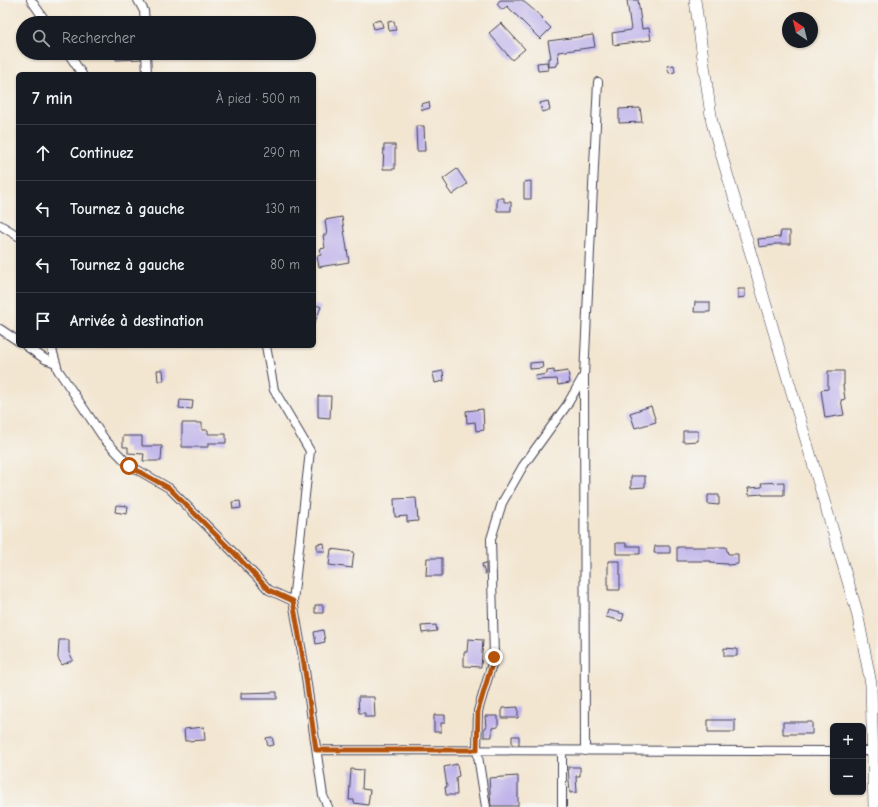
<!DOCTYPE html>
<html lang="fr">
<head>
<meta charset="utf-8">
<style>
  :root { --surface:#171b24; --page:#242831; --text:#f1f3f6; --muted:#9ea1a6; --line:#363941 }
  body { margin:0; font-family:"Comic Neue",sans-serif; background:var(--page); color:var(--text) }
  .controls { position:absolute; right:12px; bottom:12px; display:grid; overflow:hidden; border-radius:6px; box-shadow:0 1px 3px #0004 }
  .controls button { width:36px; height:36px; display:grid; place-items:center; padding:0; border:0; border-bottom:1px solid var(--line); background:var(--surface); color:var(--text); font:20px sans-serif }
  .compass { position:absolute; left:782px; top:12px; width:36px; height:36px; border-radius:50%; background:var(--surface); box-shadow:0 1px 3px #0004; rotate:325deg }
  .stop { position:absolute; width:12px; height:12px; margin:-9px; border:3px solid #b45309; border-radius:50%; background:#fff }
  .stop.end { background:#b45309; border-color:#fff; box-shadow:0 1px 4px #0008 }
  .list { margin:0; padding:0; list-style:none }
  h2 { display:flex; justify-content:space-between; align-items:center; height:52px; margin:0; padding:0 16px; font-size:17px }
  h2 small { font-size:13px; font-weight:400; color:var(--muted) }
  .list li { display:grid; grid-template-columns:26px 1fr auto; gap:12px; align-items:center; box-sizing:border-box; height:56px; padding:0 16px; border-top:1px solid var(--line) }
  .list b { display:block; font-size:15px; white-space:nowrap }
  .list em { font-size:13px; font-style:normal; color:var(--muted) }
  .icon { flex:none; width:22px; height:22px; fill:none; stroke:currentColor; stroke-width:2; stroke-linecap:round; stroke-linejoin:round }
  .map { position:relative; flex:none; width:878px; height:807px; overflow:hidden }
  .search { position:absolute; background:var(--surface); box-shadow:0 1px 3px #0004; left:16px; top:16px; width:300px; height:44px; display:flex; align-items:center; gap:10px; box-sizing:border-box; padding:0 14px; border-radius:22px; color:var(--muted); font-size:15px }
  .panel { position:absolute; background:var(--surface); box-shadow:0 1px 3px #0004; left:16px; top:72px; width:300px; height:276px; border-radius:6px }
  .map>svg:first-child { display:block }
  .building { fill:#c0b4ea }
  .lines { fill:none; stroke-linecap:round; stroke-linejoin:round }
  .minor-casing { stroke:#413f52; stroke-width:10 }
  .secondary-casing { stroke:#413f52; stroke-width:12 }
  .minor { stroke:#fff; stroke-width:8 }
  .secondary { stroke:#fff; stroke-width:11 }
  .route { stroke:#b45309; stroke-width:5 }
</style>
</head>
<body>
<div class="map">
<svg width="878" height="807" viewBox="0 0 878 807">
  <rect width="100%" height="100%" fill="#f6f6f2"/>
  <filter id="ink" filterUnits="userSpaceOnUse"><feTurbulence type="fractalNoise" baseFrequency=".025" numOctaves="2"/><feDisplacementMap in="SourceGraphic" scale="8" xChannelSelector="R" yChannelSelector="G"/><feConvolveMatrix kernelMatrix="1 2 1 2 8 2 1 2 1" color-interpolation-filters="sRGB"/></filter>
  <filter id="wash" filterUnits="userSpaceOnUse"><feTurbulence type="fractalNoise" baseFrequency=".012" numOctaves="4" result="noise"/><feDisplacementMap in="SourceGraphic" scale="16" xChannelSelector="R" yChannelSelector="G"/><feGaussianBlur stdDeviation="0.9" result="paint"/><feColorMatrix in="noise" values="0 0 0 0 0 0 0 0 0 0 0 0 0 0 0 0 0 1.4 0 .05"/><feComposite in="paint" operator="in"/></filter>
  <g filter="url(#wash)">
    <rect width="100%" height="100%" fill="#f3e6d1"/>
    <g id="blocks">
      <path class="building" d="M500,0H522L543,18L542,19L551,28L540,39L507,6L502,10L497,4Z
        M627,0H638L642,29L649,28L651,40L613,45L612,33L631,30Z
        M381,20L383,27L374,29L372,22Z
        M394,21L396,30L389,31L388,22Z
        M501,23L525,49L512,60L489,33Z
        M593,35L595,47L558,52L559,63H557V66L548,67V58H551L548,41Z
        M115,53H141V59L116,60Z
        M547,62L548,70L538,71L537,63Z
        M674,65L675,72L669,73L667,66Z
        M548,101L550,110L542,112L540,103Z
        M429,102L430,108L422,110L421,104Z
        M640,108L642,122L619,123V109Z
        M416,126H424L425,151H417Z
        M384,145H395V169H383Z
        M457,169L467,184L452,195L447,188L448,187L443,179Z
        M531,181V199H524V182Z
        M497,198H504V202H511V211H497Z
        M342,217L349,262L319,267L317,256L321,255L320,249L325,248L323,235H327L325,220Z
        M781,231H790V244H774V245L759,247L758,239L780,237Z
        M738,289H745V297L738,298Z
        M695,302H710V312H694Z
        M314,304L321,307L314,324Z
        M542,362L543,368L530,369V363Z
        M157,370H163L164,381H158Z
        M554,370V373L568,371L570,383L558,385L557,379L536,380L535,376L547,374V371Z
        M443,371L444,381L435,383L433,373Z
        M828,371H844V385H843L845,399L841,400L844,415L825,418L821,390L828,389Z
        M318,396H331L330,418L318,417Z
        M180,400L193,401L192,409L179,408Z
        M651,406L656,422L635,428L630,413Z
        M483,409L484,430L476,431L475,422L467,423L466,411Z
        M182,423H202V430H208V434H226V443H208V447H182Z
        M683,431H698V441L683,442Z
        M123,436H142V446H162L161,461H143L144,454L128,453V447H123Z
        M631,476H645V487L631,488Z
        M784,482V495H762V494L749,495L748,488L762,487L761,483Z
        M708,495H719V505L708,504Z
        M416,498L418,521L407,522V516L395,517L394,499Z
        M240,501L241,508L233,509L232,502Z
        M116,505L128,506L127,514L115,512Z
        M324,543L325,551H317V544Z
        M616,543H626V546H640V554H616Z
        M655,546H670V553H654Z
        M677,547H726L728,554H738V564L727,565V564L711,563V561H677Z
        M331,549L354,552L352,568L329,565Z
        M427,558H442V576H426Z
        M608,561H620V590H608Z
        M486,563V574H485L482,564Z
        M315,605H323V613H315Z
        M608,610L624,614L622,621L606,617Z
        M436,625L437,631L422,633L421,626Z
        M323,630L325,642L316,644L314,632Z
        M468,639L483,640L481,667L464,666V652H467Z
        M59,640H69V652L73,660L62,665L58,658Z
        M724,648L737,649V656H724Z
        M277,692V699H241V693Z
        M358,697H374L375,717H365V713H359Z
        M518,707V718H502V708Z
        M434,715H445V723H441V732H434Z
        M485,716H498V727L492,728V737H484V728H486Z
        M708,720H735V732H708Z
        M783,722H812V734H783Z
        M204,727L205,740L185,741L184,729Z
        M512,736H519V745H512Z
        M272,737L274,745L268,746L266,738Z
        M457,764L459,776L456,777L457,795H446L445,787H447L444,767Z
        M568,767H580V776H576L577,792L570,793Z
        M351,769L363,770L362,789L370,790L368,805L354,803V800H349Z
        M518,776V806H491L489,778Z"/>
    </g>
  </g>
  <g filter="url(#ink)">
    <use href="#blocks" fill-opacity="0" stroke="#413f52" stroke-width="1"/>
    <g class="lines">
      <defs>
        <path id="minor" d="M31,0L47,23
          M138,0L144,11L145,23
          M68,53L82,74
          M146,53L147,74
          M0,225L18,236
          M0,329L18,341
          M26,346L45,359L56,363
          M51,346L58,370L105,440L129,465L169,488L234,553L269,590L293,601
          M266,346L274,390L310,451L293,601L304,664L323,796L328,807
          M317,750L833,751
          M585,751L584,376L598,82
          M863,751H873
          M486,807L477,750L478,711L494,657L491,539L502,503L523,466L567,405L583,377
          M562,807V751"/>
        <path id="secondary" d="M695,0L712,123L857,612L871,684L874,807"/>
      </defs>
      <use href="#minor" class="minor-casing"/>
      <use href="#secondary" class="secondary-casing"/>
      <use href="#minor" class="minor"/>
      <use href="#secondary" class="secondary"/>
    </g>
  </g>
  <g class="lines" filter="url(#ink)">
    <path class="route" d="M129,466L169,488L234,553L269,590L293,601L304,664L316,750H477L478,711L494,657"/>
  </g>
</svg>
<div class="controls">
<button>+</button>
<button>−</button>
</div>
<svg class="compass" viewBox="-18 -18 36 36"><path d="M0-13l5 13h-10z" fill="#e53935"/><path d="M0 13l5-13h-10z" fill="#9ea1a6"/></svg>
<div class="stop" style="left:129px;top:466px"></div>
<div class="stop end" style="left:494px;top:657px"></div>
<div class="search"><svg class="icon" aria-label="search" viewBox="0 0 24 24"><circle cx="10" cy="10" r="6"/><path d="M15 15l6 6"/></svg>Rechercher</div>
<section class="panel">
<h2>7 min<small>À pied · 500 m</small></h2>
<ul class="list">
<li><svg class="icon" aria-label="ahead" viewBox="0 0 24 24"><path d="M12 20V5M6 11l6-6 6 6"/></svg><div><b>Continuez</b></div><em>290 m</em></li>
<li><svg class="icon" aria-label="left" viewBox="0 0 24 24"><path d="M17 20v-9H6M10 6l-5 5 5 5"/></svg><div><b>Tournez à gauche</b></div><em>130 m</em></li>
<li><svg class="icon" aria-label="left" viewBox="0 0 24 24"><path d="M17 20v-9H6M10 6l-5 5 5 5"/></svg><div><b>Tournez à gauche</b></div><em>80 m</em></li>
<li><svg class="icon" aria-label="arrive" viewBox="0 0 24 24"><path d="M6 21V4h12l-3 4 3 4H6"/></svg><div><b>Arrivée à destination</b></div></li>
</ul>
</section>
</div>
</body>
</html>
